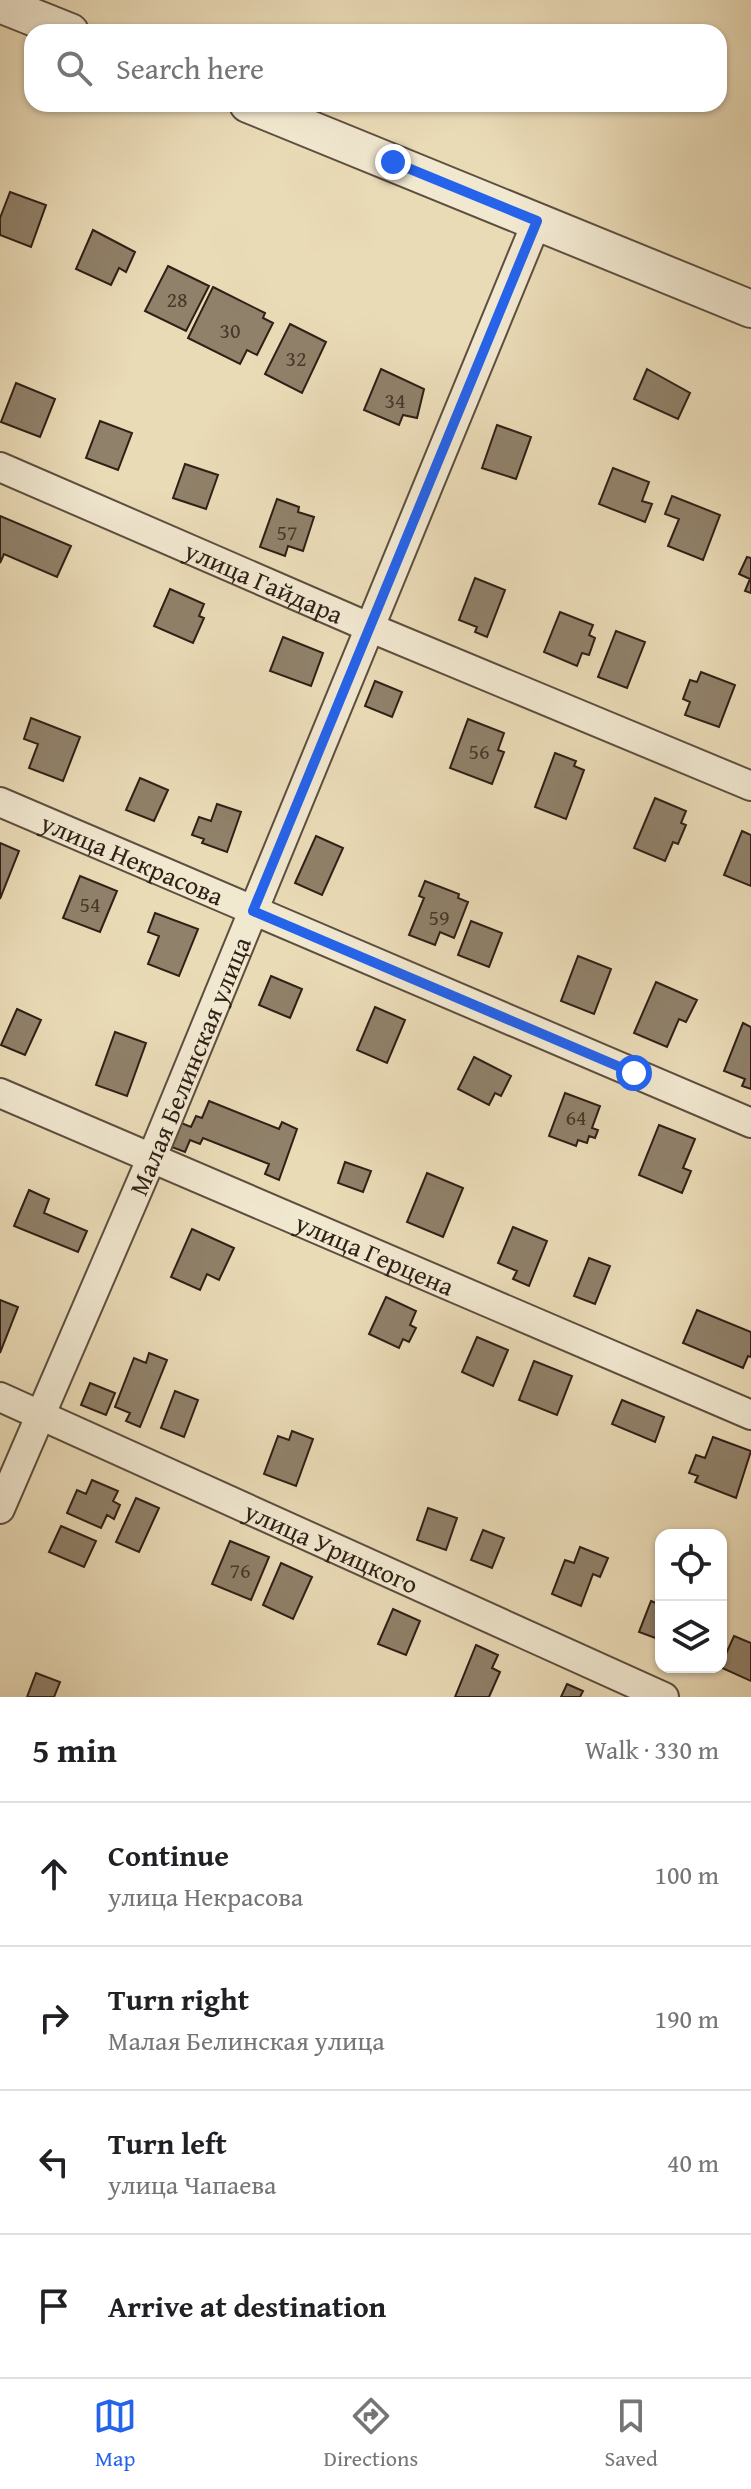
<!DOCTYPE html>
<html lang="en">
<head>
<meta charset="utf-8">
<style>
  :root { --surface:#fff; --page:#f6f6f6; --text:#202124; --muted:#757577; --line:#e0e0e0; --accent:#2563eb }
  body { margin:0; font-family:"Gentium Book Plus",serif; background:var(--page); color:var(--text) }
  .controls { position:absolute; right:24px; bottom:24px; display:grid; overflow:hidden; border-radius:16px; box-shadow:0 2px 6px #0004 }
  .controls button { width:72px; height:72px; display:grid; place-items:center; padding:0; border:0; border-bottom:2px solid var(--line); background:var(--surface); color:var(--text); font:40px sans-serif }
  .stop { position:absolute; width:24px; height:24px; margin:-18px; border:6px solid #2563eb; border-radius:50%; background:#fff }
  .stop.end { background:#2563eb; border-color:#fff; box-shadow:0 2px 8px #0008 }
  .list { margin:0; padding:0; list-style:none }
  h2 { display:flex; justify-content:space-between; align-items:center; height:104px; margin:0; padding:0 32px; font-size:34px }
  h2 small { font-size:26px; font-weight:400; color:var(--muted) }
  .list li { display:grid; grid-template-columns:52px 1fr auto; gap:24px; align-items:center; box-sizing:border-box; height:144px; padding:0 32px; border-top:2px solid var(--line) }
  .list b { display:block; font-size:30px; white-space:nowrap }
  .list p { margin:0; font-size:26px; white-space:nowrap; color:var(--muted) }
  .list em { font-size:26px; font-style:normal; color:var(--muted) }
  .icon { flex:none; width:44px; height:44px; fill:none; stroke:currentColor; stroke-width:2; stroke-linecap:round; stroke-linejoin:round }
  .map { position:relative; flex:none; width:751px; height:1697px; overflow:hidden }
  .search { position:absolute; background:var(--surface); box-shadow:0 2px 6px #0004; left:24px; right:24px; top:24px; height:88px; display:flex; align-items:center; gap:20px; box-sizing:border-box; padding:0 28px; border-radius:24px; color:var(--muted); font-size:30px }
  .sheet { height:680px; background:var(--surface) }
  nav { display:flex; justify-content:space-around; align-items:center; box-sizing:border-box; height:112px; border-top:2px solid var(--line); background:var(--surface); font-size:22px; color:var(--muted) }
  nav a { display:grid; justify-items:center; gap:4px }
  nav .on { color:var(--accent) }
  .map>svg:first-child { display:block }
  .building { fill:#90816a; stroke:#2f1f16; stroke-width:2 }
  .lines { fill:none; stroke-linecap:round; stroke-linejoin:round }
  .minor-casing { stroke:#5e4e3e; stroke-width:32 }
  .tertiary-casing { stroke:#5e4e3e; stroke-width:40 }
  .minor { stroke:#f1e8d0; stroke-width:28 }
  .tertiary { stroke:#f1e8d0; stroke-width:36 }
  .route { stroke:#2563eb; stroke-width:10 }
  .labels { text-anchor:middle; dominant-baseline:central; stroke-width:8; stroke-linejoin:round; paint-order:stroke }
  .number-label { font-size:22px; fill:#47382b }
  .street-label { font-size:26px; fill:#2f1f16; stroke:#f1e8d0 }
</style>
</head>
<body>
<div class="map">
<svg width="751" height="1697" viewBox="0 0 751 1697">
  <rect width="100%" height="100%" fill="#eadbb7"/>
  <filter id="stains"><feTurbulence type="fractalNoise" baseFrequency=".0025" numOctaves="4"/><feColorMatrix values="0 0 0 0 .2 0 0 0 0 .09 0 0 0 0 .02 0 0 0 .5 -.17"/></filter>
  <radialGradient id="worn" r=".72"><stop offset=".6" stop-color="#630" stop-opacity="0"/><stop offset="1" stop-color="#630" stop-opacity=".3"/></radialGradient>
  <path class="building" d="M10,192L46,205L31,247L0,235V218Z
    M93,230L135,252L126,272L119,268L111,285L76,269Z
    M168,266L209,286L186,331L145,311Z
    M213,287L265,313L263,318L273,323L257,355L247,350L240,364L188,338Z
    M290,324L326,342L302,393L265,374Z
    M381,369L424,389L417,418L403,415L399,425L364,410Z
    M647,369L690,393L678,419L634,399Z
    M16,383L55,399L40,437L1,422Z
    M100,421L132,433L118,470L86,458Z
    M497,425L531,437L516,479L482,468Z
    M185,464L218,475L206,509L173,498Z
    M613,468L649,482L642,501L652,504L645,522L599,504Z
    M672,496L720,515L703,560L668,546L679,519L665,514Z
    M277,499L299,507L298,512L314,517L303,551L288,546L285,556L260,547Z
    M0,516L71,546L57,577L4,554L0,563Z
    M747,557L751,558V593L745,591L750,579L739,574Z
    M475,578L505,590L487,637L475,632L477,627L459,620Z
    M170,589L204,604L199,616L204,618L193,643L154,626Z
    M560,612L593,625L589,635L595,638L589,655L582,653L577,666L544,652Z
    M616,631L645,642L627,688L598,677Z
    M283,637L323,653L311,686L270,671Z
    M701,672L735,685L719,727L685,715L690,702L683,699L690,680L697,682Z
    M375,681L402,692L392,717L365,706Z
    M31,718L80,737L63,781L29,768L38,744L24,739Z
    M468,719L504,733L498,750L504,752L492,784L450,768Z
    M555,753L576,761L574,766L584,770L566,819L535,807Z
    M140,778L168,790L154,821L126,810Z
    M655,798L686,811L681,823L686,825L678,844L673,842L665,861L634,848Z
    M217,804L241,812L227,852L202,843L204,839L192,835L199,817L211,821Z
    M742,831L751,835V886L724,875Z
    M316,836L343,848L322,895L295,883Z
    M0,843L19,851L0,899Z
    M80,876L117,891L100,932L63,918Z
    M425,881L459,894L458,898L468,902L454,938L440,932L435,945L409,935L424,898L419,896Z
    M155,913L198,929L179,976L148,964L159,936L148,932Z
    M471,921L502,933L489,967L458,955Z
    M578,956L611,969L594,1014L561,1001Z
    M271,976L302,989L290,1018L259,1005Z
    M656,982L697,1000L686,1022L679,1019L667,1047L634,1033Z
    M375,1007L405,1020L387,1063L357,1050Z
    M17,1009L41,1020L25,1055L1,1045Z
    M743,1023L751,1027V1089L742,1086L745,1079L724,1071Z
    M115,1032L146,1043L127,1096L96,1085Z
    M474,1057L511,1076L501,1096L495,1093L489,1105L458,1089Z
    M565,1093L600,1106L592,1128L598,1130L595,1138L589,1136L587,1143L578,1140L576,1146L549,1136Z
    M209,1101L279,1129L282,1122L297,1129L279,1180L265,1174L269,1164L203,1138L200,1144L190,1140L185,1152L169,1146L179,1122L191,1127L196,1116L202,1118Z
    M659,1125L695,1139L683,1168L691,1171L682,1193L639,1175Z
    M345,1162L371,1171L363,1192L338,1183Z
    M427,1173L463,1188L443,1237L407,1222Z
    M29,1190L49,1199L44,1213L87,1231L78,1252L14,1226Z
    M513,1227L547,1241L529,1286L513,1279L517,1271L498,1263Z
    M192,1229L234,1248L219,1280L207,1274L200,1290L171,1277Z
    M589,1258L610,1266L595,1304L574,1296Z
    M386,1297L416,1311L410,1325L416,1328L409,1342L403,1339L399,1348L369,1334Z
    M0,1300L18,1307L0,1353Z
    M697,1310L751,1332V1357L748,1356L743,1368L683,1343Z
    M477,1337L508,1350L493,1386L462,1372Z
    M149,1353L167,1360L140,1427L126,1421L130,1413L115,1407L134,1358L146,1363Z
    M534,1361L572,1376L557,1415L519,1400Z
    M90,1383L115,1393L106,1415L81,1405Z
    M175,1391L198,1400L184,1437L161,1428Z
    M622,1400L664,1417L655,1442L612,1424Z
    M292,1431L313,1439L296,1486L264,1474L278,1436L289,1440Z
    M713,1437L751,1451L736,1498L695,1482L698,1476L689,1473L696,1455L705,1458Z
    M92,1480L118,1491L113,1501L120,1505L114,1519L107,1515L101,1528L67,1513L77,1490L86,1494Z
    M136,1498L159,1508L139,1552L116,1542Z
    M428,1508L457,1518L446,1550L417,1540Z
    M61,1526L96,1541L84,1567L49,1552Z
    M483,1530L504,1538L492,1568L471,1560Z
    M230,1541L269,1557L251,1600L212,1584Z
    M580,1547L608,1558L600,1577L593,1574L581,1606L552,1594L565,1560L574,1563Z
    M281,1563L312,1577L293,1619L263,1605Z
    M651,1601L661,1605V1640L639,1632Z
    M393,1609L420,1621L406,1655L378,1644Z
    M734,1636L751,1643V1681L720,1667Z
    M476,1645L498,1655L492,1668L500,1672L489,1697H455Z
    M36,1673L60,1682L54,1697H27Z
    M567,1684L583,1691L580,1697H561Z"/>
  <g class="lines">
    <defs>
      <g id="minor">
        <path id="s1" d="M0,467L371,628L751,786"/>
        <path id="s2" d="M0,802L751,1123"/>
        <path id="s3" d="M0,1093L751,1415"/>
        <path id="s4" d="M0,1397L664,1697"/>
        <path id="s5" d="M0,1509L152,1157L537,221"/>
      </g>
      <path id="tertiary" d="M0,4L70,32
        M248,104L751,309"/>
    </defs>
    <use href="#minor" class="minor-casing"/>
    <use href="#tertiary" class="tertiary-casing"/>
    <use href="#minor" class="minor"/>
    <use href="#tertiary" class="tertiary"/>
  </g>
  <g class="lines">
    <path class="route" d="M393,162L537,221L253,911L634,1073"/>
  </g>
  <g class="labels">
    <g class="number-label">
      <text x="177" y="299">28</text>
      <text x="230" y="330">30</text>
      <text x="296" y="358">32</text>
      <text x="395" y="400">34</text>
      <text x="287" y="532">57</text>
      <text x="479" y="751">56</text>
      <text x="90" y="904">54</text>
      <text x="439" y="917">59</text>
      <text x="576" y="1117">64</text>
      <text x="240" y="1570">76</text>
    </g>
    <g class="street-label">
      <text stroke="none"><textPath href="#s1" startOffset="288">улица Гайдара</textPath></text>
      <text stroke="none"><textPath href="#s2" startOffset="144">улица Некрасова</textPath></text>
      <text stroke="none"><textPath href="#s5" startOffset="482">Малая Белинская улица</textPath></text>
      <text stroke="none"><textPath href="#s3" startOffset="408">улица Герцена</textPath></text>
      <text stroke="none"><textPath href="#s4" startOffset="364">улица Урицкого</textPath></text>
    </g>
  </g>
  <rect width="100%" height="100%" filter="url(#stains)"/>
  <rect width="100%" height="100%" fill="url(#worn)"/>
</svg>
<div class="controls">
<button><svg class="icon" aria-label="locate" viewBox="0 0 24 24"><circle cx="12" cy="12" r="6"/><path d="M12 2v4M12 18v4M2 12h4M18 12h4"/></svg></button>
<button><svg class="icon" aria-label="layers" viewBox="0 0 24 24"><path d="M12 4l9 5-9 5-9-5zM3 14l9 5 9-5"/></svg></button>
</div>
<div class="stop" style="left:634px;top:1073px"></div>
<div class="stop end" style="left:393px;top:162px"></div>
<div class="search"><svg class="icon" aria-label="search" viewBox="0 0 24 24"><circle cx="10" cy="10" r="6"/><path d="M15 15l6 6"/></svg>Search here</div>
</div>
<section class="sheet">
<h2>5 min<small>Walk · 330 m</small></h2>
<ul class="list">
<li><svg class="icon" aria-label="ahead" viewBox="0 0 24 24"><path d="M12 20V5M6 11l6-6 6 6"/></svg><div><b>Continue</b><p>улица Некрасова</p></div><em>100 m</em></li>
<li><svg class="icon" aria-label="right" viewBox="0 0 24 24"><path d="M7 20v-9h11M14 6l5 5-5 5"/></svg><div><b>Turn right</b><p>Малая Белинская улица</p></div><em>190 m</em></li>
<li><svg class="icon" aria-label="left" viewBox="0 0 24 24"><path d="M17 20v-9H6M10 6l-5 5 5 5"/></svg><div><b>Turn left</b><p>улица Чапаева</p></div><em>40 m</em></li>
<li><svg class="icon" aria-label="arrive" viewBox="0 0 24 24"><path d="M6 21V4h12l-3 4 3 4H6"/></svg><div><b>Arrive at destination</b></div></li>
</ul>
</section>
<nav>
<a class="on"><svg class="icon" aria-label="map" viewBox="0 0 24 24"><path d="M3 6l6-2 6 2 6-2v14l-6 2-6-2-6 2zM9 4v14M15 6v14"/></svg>Map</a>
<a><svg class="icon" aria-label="directions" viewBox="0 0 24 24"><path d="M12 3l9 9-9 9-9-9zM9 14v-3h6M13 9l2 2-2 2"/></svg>Directions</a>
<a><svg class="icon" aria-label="saved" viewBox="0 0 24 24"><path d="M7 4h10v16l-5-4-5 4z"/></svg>Saved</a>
</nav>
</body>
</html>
